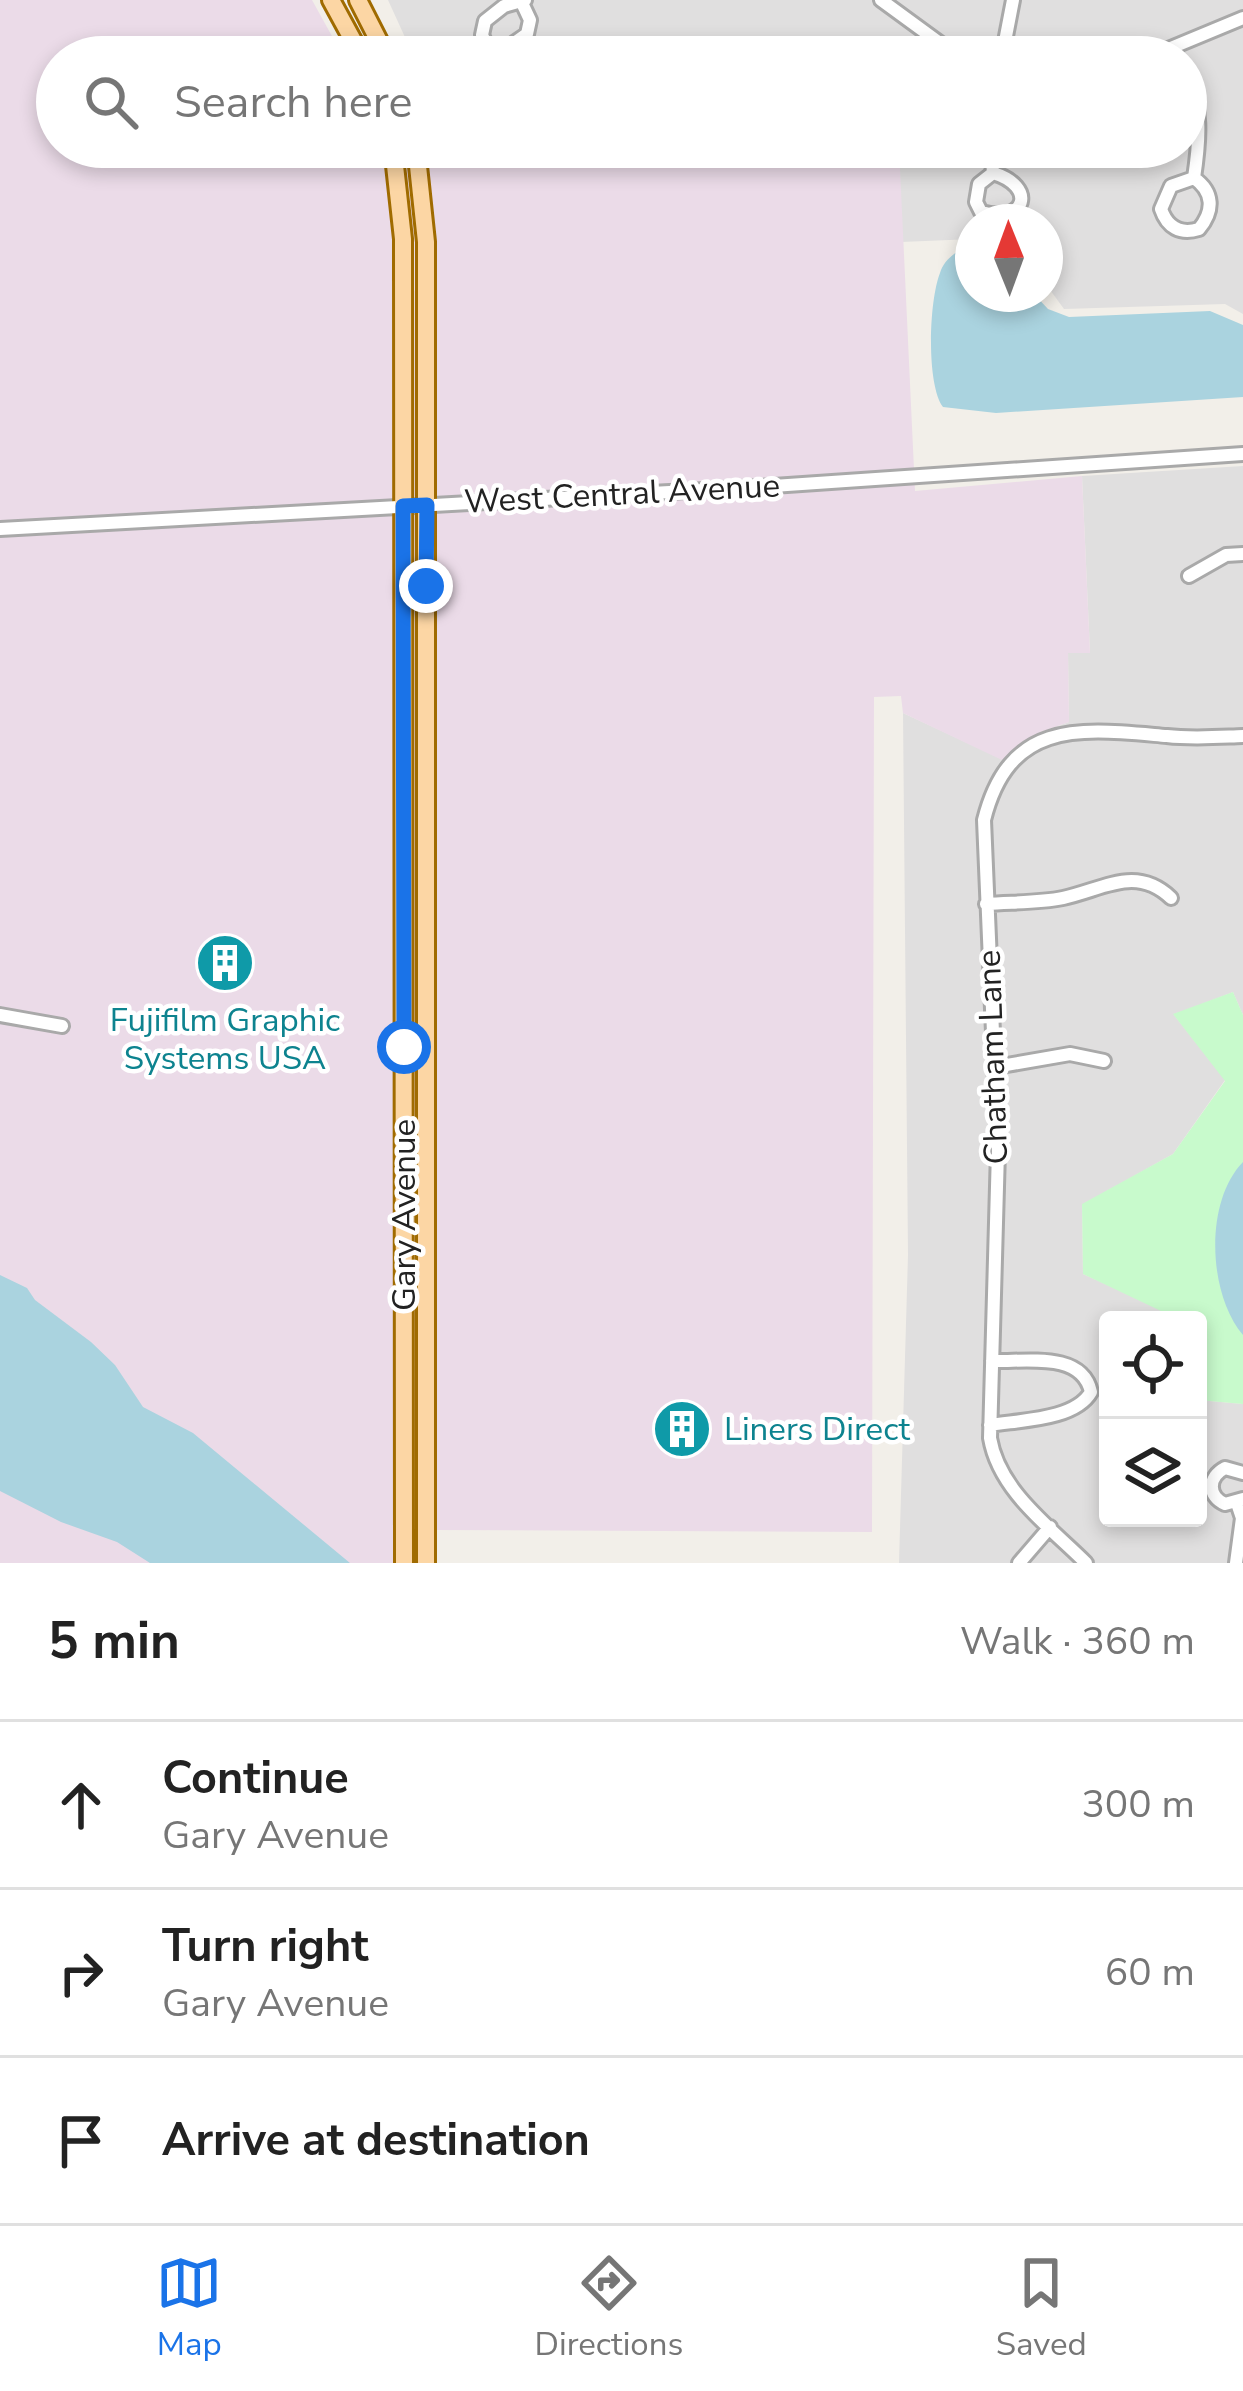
<!DOCTYPE html>
<html lang="en">
<head>
<meta charset="utf-8">
<style>
  :root { --surface:#fff; --page:#f6f6f6; --text:#222; --muted:#767676; --line:#e0e0e0; --accent:#1a73e8 }
  body { margin:0; font-family:"Nunito Sans",sans-serif; background:var(--page); color:var(--text) }
  .controls { position:absolute; right:36px; bottom:36px; display:grid; overflow:hidden; border-radius:12px; box-shadow:0 6px 18px #0003 }
  .controls button { width:108px; height:108px; display:grid; place-items:center; padding:0; border:0; border-bottom:3px solid var(--line); background:var(--surface); color:var(--text); font:60px sans-serif }
  .compass { position:absolute; left:955px; top:204px; width:108px; height:108px; border-radius:50%; background:var(--surface); box-shadow:0 6px 18px #0003; rotate:359deg }
  .stop { position:absolute; width:36px; height:36px; margin:-27px; border:9px solid #1a73e8; border-radius:50%; background:#fff }
  .stop.end { background:#1a73e8; border-color:#fff; box-shadow:0 3px 12px #0008 }
  .list { margin:0; padding:0; list-style:none }
  h2 { display:flex; justify-content:space-between; align-items:center; height:156px; margin:0; padding:0 48px; font-size:51px }
  h2 small { font-size:39px; font-weight:400; color:var(--muted) }
  .list li { display:grid; grid-template-columns:78px 1fr auto; gap:36px; align-items:center; box-sizing:border-box; height:168px; padding:0 48px; border-top:3px solid var(--line) }
  .list b { display:block; font-size:45px; white-space:nowrap }
  .list p { margin:0; font-size:39px; white-space:nowrap; color:var(--muted) }
  .list em { font-size:39px; font-style:normal; color:var(--muted) }
  .icon { flex:none; width:66px; height:66px; fill:none; stroke:currentColor; stroke-width:2; stroke-linecap:round; stroke-linejoin:round }
  .map { position:relative; flex:none; width:1243px; height:1563px; overflow:hidden }
  .search { position:absolute; background:var(--surface); box-shadow:0 6px 18px #0003; left:36px; right:36px; top:36px; height:132px; display:flex; align-items:center; gap:30px; box-sizing:border-box; padding:0 42px; border-radius:66px; color:var(--muted); font-size:45px }
  .sheet { height:660px; background:var(--surface) }
  nav { display:flex; justify-content:space-around; align-items:center; box-sizing:border-box; height:168px; border-top:3px solid var(--line); background:var(--surface); font-size:33px; color:var(--muted) }
  nav a { display:grid; justify-items:center; gap:6px }
  nav .on { color:var(--accent) }
  .map>svg:first-child { display:block }
  .residential { fill:#e0dfdf }
  .industrial { fill:#ebdbe8 }
  .park { fill:#c8facc }
  .water { fill:#aad3df }
  .lines { fill:none; stroke-linecap:round; stroke-linejoin:round }
  .minor-casing { stroke:#a9a9a9; stroke-width:18 }
  .major-casing { stroke:#a06b00; stroke-width:22 }
  .minor { stroke:#fff; stroke-width:12 }
  .major { stroke:#fcd6a4; stroke-width:16 }
  .route { stroke:#1a73e8; stroke-width:15 }
  .labels { text-anchor:middle; dominant-baseline:central; stroke-width:9; stroke-linejoin:round; paint-order:stroke }
  .street-label { font-size:33px; fill:#222; stroke:#fff }
  .culture-label { font-size:33px; fill:#0d838f; stroke:#fff }
</style>
</head>
<body>
<div class="map">
<svg width="1243" height="1563" viewBox="0 0 1243 1563">
  <rect width="100%" height="100%" fill="#f2efe9"/>
  <path class="residential" d="M388,0H1243V314L1225,304L1064,309L1045,283V222H973V239L901,242L899,147H1186V57H414Z
    M1243,466V1015L1233,992L1174,1015L1225,1080L1173,1154L1082,1205L1083,1274L1181,1318L1108,1320V1518H1198V1400L1243,1404V1563H899L908,1255L903,713L1004,760L1038,733L1069,722L1068,652H1090L1082,476Z"/>
  <path class="industrial" d="M0,0H312L338,47L341,57H57V147H367L373,166L415,147H899L915,491L1082,476L1090,653H1068L1069,722L1038,733L1004,761L903,713L901,696L874,697L872,1532L434,1530V1563H0Z"/>
  <path class="park" d="M1233,992L1243,1015V1404L1198,1400V1320H1180L1083,1274L1082,1204L1173,1154L1225,1081L1173,1014Z"/>
  <path class="water" d="M967,246H973V294H1034L1048,309L1069,317L1210,311L1243,325V397L996,413L943,407C926,384 929,301 940,273C944,260 955,252 967,246Z
    M1243,1162V1335C1208,1294 1204,1202 1243,1162Z
    M0,1275L27,1288L35,1300L91,1342L115,1365L143,1407L193,1433L350,1563H150L117,1542L61,1522L0,1491Z"/>
  <g class="lines">
    <defs>
      <path id="minor" d="M881,0L959,57
        M522,3L530,20L527,34L507,48L487,46L482,35L485,21L504,6L525,0
        M1002,57L1013,0
        M1149,57L1243,18
        M1186,70C1202,108 1200,138 1194,178
        M991,147L993,173
        M993,173C1037,186 1027,225 981,212L976,202L979,184Z
        M1194,178C1214,192 1214,211 1199,229C1180,235 1167,227 1161,209L1171,186Z
        M0,529L759,487L1243,454
        M1189,576L1226,555L1243,554
        M986,904C1011,902 1038,903 1063,898C1104,889 1136,865 1171,898
        M0,1015L62,1026
        M995,1067L1070,1054L1104,1061
        M990,1425C1020,1420 1075,1420 1091,1392C1082,1351 1026,1362 992,1361
        M1243,1473L1225,1468C1208,1477 1207,1496 1225,1504L1243,1499
        M1019,1563L1050,1527
        M1086,1563C1050,1527 999,1491 990,1438L998,1151L984,820C1010,717 1083,729 1167,736C1192,739 1217,737 1243,736
        M1236,1563L1242,1518L1237,1503"/>
      <path id="major" d="M331,0L362,57
        M358,0L387,57
        M393,147L403,239L404,1563
        M416,147L426,242V1563"/>
    </defs>
    <use href="#minor" class="minor-casing"/>
    <use href="#major" class="major-casing"/>
    <use href="#minor" class="minor"/>
    <use href="#major" class="major"/>
  </g>
  <g class="lines">
    <path class="route" d="M404,1047L403,506L427,505L426,586"/>
  </g>
  <defs>
    <symbol id="building-disc" viewBox="-11 -11 22 22"><circle r="9.5" fill="#0f9aa8" stroke="#fff"/><path d="M-4-6H4V6H1V3H-1V6H-4ZM-2.5-4.3h1.7v1.8h-1.7ZM.8-4.3h1.7v1.8H.8ZM-2.5-1h1.7V.8h-1.7ZM.8-1h1.7V.8H.8Z" fill="#fff"/></symbol>
  </defs>
  <g fill-rule="evenodd">
    <use href="#building-disc" x="192" y="930" width="66" height="66"/>
    <use href="#building-disc" x="649" y="1396" width="66" height="66"/>
  </g>
  <g class="labels">
    <g class="street-label">
      <text transform="translate(622 494) rotate(-3)">West Central Avenue</text>
      <text transform="translate(993 1057) rotate(-92)">Chatham Lane</text>
      <text transform="translate(404 1215) rotate(-90)">Gary Avenue</text>
    </g>
    <g class="culture-label">
      <text x="225" y="1020">Fujifilm Graphic<tspan x="225" dy="38">Systems USA</tspan></text>
      <text x="724" y="1429" text-anchor="start">Liners Direct</text>
    </g>
  </g>
</svg>
<div class="controls">
<button><svg class="icon" aria-label="locate" viewBox="0 0 24 24"><circle cx="12" cy="12" r="6"/><path d="M12 2v4M12 18v4M2 12h4M18 12h4"/></svg></button>
<button><svg class="icon" aria-label="layers" viewBox="0 0 24 24"><path d="M12 4l9 5-9 5-9-5zM3 14l9 5 9-5"/></svg></button>
</div>
<svg class="compass" viewBox="-18 -18 36 36"><path d="M0-13l5 13h-10z" fill="#e53935"/><path d="M0 13l5-13h-10z" fill="#767676"/></svg>
<div class="stop" style="left:404px;top:1047px"></div>
<div class="stop end" style="left:426px;top:586px"></div>
<div class="search"><svg class="icon" aria-label="search" viewBox="0 0 24 24"><circle cx="10" cy="10" r="6"/><path d="M15 15l6 6"/></svg>Search here</div>
</div>
<section class="sheet">
<h2>5 min<small>Walk · 360 m</small></h2>
<ul class="list">
<li><svg class="icon" aria-label="ahead" viewBox="0 0 24 24"><path d="M12 20V5M6 11l6-6 6 6"/></svg><div><b>Continue</b><p>Gary Avenue</p></div><em>300 m</em></li>
<li><svg class="icon" aria-label="right" viewBox="0 0 24 24"><path d="M7 20v-9h11M14 6l5 5-5 5"/></svg><div><b>Turn right</b><p>Gary Avenue</p></div><em>60 m</em></li>
<li><svg class="icon" aria-label="arrive" viewBox="0 0 24 24"><path d="M6 21V4h12l-3 4 3 4H6"/></svg><div><b>Arrive at destination</b></div></li>
</ul>
</section>
<nav>
<a class="on"><svg class="icon" aria-label="map" viewBox="0 0 24 24"><path d="M3 6l6-2 6 2 6-2v14l-6 2-6-2-6 2zM9 4v14M15 6v14"/></svg>Map</a>
<a><svg class="icon" aria-label="directions" viewBox="0 0 24 24"><path d="M12 3l9 9-9 9-9-9zM9 14v-3h6M13 9l2 2-2 2"/></svg>Directions</a>
<a><svg class="icon" aria-label="saved" viewBox="0 0 24 24"><path d="M7 4h10v16l-5-4-5 4z"/></svg>Saved</a>
</nav>
</body>
</html>
